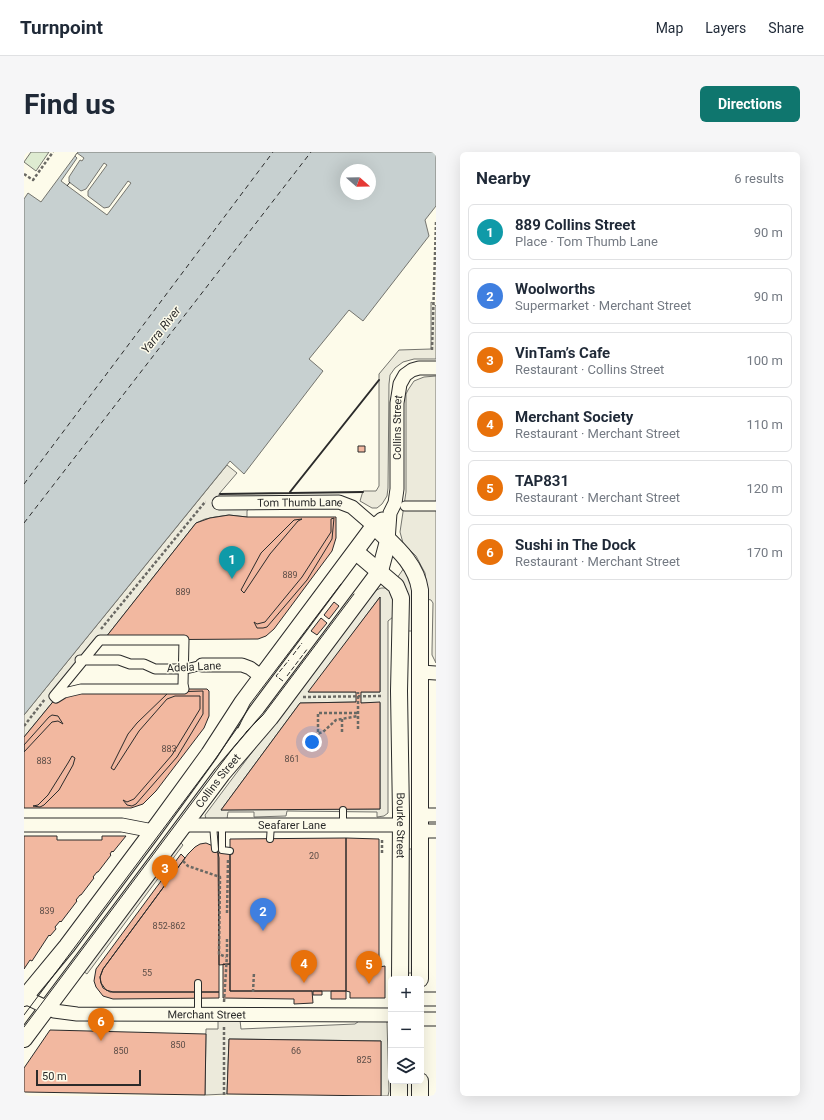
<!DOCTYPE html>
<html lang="en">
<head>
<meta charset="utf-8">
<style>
  :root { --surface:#fff; --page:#f6f6f7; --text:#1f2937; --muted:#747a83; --line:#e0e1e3; --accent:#0f766e }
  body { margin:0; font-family:Roboto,sans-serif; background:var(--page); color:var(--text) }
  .controls { position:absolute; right:12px; bottom:12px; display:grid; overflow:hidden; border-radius:6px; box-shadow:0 4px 16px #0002 }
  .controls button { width:36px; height:36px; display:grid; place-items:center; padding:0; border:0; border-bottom:1px solid var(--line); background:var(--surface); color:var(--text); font:20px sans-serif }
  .compass { position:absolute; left:316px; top:12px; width:36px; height:36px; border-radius:50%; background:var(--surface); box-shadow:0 4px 16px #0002; rotate:110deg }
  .scale { position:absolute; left:12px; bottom:10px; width:105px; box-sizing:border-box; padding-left:4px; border:2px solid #2b2b2b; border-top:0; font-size:11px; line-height:14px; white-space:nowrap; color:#2b2b2b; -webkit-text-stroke:3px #fdfbea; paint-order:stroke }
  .you { position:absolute; left:288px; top:590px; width:14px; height:14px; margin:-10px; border:3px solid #fff; border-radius:50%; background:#1a73e8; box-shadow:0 0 0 6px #1a73e833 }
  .badge { display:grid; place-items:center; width:26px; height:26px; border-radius:50%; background:var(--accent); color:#fff; font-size:13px; font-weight:700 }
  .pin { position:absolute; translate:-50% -33px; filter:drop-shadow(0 1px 2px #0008) }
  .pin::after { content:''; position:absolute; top:21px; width:14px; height:12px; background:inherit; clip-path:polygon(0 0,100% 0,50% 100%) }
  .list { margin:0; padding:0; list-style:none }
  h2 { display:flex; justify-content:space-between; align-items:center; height:52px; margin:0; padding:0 16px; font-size:17px }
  h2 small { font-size:13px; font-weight:400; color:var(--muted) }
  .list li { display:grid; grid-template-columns:26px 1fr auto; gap:12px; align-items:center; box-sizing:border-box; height:56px; margin:0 8px 8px; padding:0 8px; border:1px solid var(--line); border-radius:6px }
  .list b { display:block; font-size:15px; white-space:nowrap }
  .list p { margin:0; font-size:13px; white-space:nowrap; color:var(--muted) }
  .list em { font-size:13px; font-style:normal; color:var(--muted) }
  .icon { flex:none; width:22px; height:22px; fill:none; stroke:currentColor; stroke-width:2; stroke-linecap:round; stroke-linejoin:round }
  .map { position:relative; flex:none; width:412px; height:944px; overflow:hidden; border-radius:6px }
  header { display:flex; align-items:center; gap:24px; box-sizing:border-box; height:56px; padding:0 20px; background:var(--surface); border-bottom:1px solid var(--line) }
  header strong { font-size:19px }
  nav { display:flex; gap:22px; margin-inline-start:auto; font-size:14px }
  .intro { display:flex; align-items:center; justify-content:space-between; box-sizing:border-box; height:96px; padding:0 24px }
  h1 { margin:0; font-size:28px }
  .button { padding:10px 18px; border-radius:6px; background:var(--accent); color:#fff; font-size:14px; font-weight:700 }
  main { display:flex; gap:24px; padding:0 24px }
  aside { flex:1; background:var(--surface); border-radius:6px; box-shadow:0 4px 16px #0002 }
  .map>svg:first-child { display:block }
  .green { fill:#deebd1; stroke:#74746e }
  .parking { fill:#eceadb; stroke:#74746e; fill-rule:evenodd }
  .water { fill:#c7d0d0; stroke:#74746e; fill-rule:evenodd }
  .pier { fill:#fdfbea; stroke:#74746e }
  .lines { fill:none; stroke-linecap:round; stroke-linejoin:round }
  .ferry { stroke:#2b2b2b; stroke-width:1; stroke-dasharray:5 4; stroke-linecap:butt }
  .building { fill:#f2b8a0; stroke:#2b2b2b }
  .service-casing { stroke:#2b2b2b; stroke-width:8 }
  .pedestrian-casing { stroke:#2b2b2b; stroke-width:11 }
  .minor-casing { stroke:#2b2b2b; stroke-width:15 }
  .tertiary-casing { stroke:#2b2b2b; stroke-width:18 }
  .path { stroke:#6a6964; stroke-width:2.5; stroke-dasharray:3 2; stroke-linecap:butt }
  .service { stroke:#fdfbea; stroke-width:6 }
  .pedestrian { stroke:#fdfbea; stroke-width:9 }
  .minor { stroke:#fdfbea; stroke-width:13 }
  .tertiary { stroke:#fdfbea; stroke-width:16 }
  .tram { stroke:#2b2b2b; stroke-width:1 }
  .fence { stroke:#2b2b2b; stroke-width:1; stroke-dasharray:5 2; stroke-linecap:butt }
  .wall { stroke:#2b2b2b; stroke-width:2 }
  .labels { text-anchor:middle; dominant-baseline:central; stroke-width:3; stroke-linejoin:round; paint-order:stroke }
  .number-label { font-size:9px; fill:#5d4e48 }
  .street-label { font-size:11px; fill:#2b2b2b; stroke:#fdfbea }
  .water-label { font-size:12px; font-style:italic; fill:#2b2b2b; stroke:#fdfbea }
</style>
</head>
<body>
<header>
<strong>Turnpoint</strong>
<nav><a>Map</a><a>Layers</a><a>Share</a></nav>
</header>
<div class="intro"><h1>Find us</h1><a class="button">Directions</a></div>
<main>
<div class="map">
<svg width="412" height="944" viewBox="0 0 412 944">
  <rect width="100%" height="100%" fill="#fdfbea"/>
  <path class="green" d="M7,0H25L12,19L0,10Z"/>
  <path class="parking" d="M407,150L412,154V207H390L379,210L371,216L366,223L365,232L364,336L363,344L358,352L353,356H348L336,349L339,339H352L355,334V222L375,198L407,197Z
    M412,224V511L408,503V498L409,451L407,448L403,447V435L401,421L392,404L379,391L376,380L382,340V242L384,238L390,229L400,225Z
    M203,313L213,321L195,342V356L224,357L223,359V365L205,363L191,365L181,367L172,371L82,485L76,489L32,546L0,585V563Z
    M380,416L387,423L394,479H381L373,426Z
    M357,436H361L366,439L370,447L369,465L364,469V661L360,664L353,665V660L263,659L262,664L230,665V660H204L203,667H182L181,663L348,440ZM356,445V540H285ZM332,550L336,554L337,551H356V657L197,658L276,551Z
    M156,690L159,693L63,822L59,819Z
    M381,697H392V821H381Z
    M338,867L361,868L363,870L365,939L364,944H357V889L205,887L203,942L181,943L182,877H194V868H216L217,877L331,872Z"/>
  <path class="water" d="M54,0H412V54L401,68L405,84L339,169L325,158L285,207L299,219L220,322L206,309L0,563V47L4,41L17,50ZM322,18H346V42H322Z"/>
  <path class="pier" d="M53,1L60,6L58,9L56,8L45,25V30L57,39L62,37L80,11L83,13L64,39V44L80,56L85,55L104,29L107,31L83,63L37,29L53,6L51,4Z"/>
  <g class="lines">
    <path class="ferry" d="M0,332L249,0
      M0,371L287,0"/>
  </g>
  <path class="building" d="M334,294H341V300H334Z
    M205,363L223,365H312V386L308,399L250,477L242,484L234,487L83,488L82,485L172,371L186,366Z
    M310,366L308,387L283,428L243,475L239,476H233L230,470L233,472L241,470L278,425L307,380V367Z
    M278,367L274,369L246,402L220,441L217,438L237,401L270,368Z
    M356,445V540H337V551L356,550V657L197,658L276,551L332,550V540H284Z
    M310,450L315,454L305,467L300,463Z
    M297,466L303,471L293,483L287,479Z
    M57,537H183L185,539V564L180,576L132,639L119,652L107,656H0V585L32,546Z
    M179,539V562L153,605L112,652L108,654L103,653L99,648L103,650L110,647L148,603L176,557V544H151L143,547L115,579L90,618L87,616L104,582L113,571L144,541L147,540Z
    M28,563L34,564L39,572L34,569L28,570L0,600V593L25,565Z
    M48,604L51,606L49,613L35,638L20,653L16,655L9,654L14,653L24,643L44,611Z
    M0,684H33V688H78V684H102L89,700L88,699L86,702L87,703L74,720H73L69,725L70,726L57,743H56L52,748L53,749L37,770L36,769L31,775L32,777L26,784L25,783L8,809L6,808L0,817Z
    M322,686L355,687V815L361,814V846H326V840L322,839Z
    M322,686V839H206V687Z
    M182,691L189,694L194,701L195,706V840H89L82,838L77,831L76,825L79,817L164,702L171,695L176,692Z
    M206,700V812L195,813L194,701Z
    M157,702L161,706L79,817L76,825L77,831L79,836L86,840H195V846L89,847L79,844L72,835L70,829L72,817Z
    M199,812H206V839H288L289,851L270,852V847L199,846Z
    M289,839H298V843H289Z
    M307,839H322V847H307Z
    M26,878L182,882L181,943L0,940V916Z
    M205,887L357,889V944L203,942Z"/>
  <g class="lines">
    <defs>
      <path id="service" d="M189,673L191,697
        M198,673V698L206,699
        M319,673V658
        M246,687L247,673
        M174,862V831"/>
      <path id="pedestrian" d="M381,354H412
        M76,488H160L159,532L160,537H57L40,541L32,546L30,544Z
        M56,508H95L106,512H120L131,517H162L178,513"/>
      <g id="minor">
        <path id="s1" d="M195,351L315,350L328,355L350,374L358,367"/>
        <path id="s2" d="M364,389L366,361L371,351L373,337V251L376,232L381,223L388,218L395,216H412"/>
        <path d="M178,513H218L226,516L238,525"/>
        <path d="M397,520L412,521"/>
        <path d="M397,663H412"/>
        <path d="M0,673H98L129,679"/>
        <path id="s3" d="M160,673H377"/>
        <path d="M397,679H412"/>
        <path id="s4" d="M1,845L30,859L53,862L367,863"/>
        <path d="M397,847H412"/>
        <path d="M397,867H412"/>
      </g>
      <g id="tertiary">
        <path id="s5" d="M332,400L372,434L377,446L375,539L377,663L376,827"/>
        <path d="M0,846L43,794L129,679L185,602L218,551L350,374C369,393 392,410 396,438V827"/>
        <path id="s6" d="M0,887L198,622L246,566L356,419L364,389"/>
        <path d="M396,929V944"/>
        <path d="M375,944V929"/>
      </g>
    </defs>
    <use href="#service" class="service-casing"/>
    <use href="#pedestrian" class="pedestrian-casing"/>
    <use href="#minor" class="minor-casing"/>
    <use href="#tertiary" class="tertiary-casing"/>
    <path class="path" d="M0,22L9,28L29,0
      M408,198L412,70
      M77,477L181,350H182
      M279,545L359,544
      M318,567V580
      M0,574L21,547
      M334,577V540
      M285,584L299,580L312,568L334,564
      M294,595V561H334
      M358,701V686
      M159,709L164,714L196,725L195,802L202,805
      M203,761L204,708
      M229,840L230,820
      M200,850L203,803V786
      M200,875V944"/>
    <use href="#service" class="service"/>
    <use href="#pedestrian" class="pedestrian"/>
    <use href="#minor" class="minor"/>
    <use href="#tertiary" class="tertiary"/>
    <path class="tram" d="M214,576L226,552L317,432
      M222,580L239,563L330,442
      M0,863L187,613L216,572
      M0,875L209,596L225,577"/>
    <path class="fence" d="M43,34L46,30
      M269,503L278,491
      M263,524L284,496
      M259,529L252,524L265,508"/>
    <path class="wall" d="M266,340L355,228
      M196,342L339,340"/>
  </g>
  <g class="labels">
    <g class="number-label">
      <text x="266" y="423">889</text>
      <text x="159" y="440">889</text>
      <text x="145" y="597">883</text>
      <text x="268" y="607">861</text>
      <text x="20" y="609">883</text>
      <text x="290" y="704">20</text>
      <text x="23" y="759">839</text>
      <text x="145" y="774">852-862</text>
      <text x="123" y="821">55</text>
      <text x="154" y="893">850</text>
      <text x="97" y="899">850</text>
      <text x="272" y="899">66</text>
      <text x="340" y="908">825</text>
    </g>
    <g class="street-label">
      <text stroke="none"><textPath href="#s2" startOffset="115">Collins Street</textPath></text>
      <text stroke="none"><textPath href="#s1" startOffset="81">Tom Thumb Lane</textPath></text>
      <text transform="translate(170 515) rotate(-3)">Adela Lane</text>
      <text stroke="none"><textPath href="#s6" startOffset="323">Collins Street</textPath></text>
      <text stroke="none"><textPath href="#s3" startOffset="108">Seafarer Lane</textPath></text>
      <text stroke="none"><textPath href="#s5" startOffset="293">Bourke Street</textPath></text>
      <text stroke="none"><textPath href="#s4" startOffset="185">Merchant Street</textPath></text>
    </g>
    <g class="water-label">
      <text transform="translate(137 178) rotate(-52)">Yarra River</text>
    </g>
  </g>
</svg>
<div class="controls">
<button>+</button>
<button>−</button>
<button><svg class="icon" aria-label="layers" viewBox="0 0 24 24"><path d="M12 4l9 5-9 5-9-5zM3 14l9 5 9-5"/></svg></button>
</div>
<svg class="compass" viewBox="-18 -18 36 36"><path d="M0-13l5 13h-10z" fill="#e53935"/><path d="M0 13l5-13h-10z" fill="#747a83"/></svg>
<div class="scale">50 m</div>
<div class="you"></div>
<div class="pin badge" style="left:208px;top:427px;background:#0f9aa8">1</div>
<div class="pin badge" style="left:239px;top:779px;background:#3f7fe0">2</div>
<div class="pin badge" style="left:141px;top:736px;background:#e8710a">3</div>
<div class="pin badge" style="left:280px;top:831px;background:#e8710a">4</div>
<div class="pin badge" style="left:345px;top:832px;background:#e8710a">5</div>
<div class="pin badge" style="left:77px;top:889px;background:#e8710a">6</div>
</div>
<aside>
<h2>Nearby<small>6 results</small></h2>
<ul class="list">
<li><span class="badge" style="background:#0f9aa8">1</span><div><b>889 Collins Street</b><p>Place · Tom Thumb Lane</p></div><em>90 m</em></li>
<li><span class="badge" style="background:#3f7fe0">2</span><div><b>Woolworths</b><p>Supermarket · Merchant Street</p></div><em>90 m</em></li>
<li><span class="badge" style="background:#e8710a">3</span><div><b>VinTam’s Cafe</b><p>Restaurant · Collins Street</p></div><em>100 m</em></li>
<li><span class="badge" style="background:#e8710a">4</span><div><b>Merchant Society</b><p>Restaurant · Merchant Street</p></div><em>110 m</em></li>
<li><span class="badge" style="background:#e8710a">5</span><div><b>TAP831</b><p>Restaurant · Merchant Street</p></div><em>120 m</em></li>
<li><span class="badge" style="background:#e8710a">6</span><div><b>Sushi in The Dock</b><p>Restaurant · Merchant Street</p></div><em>170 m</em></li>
</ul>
</aside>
</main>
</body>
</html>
